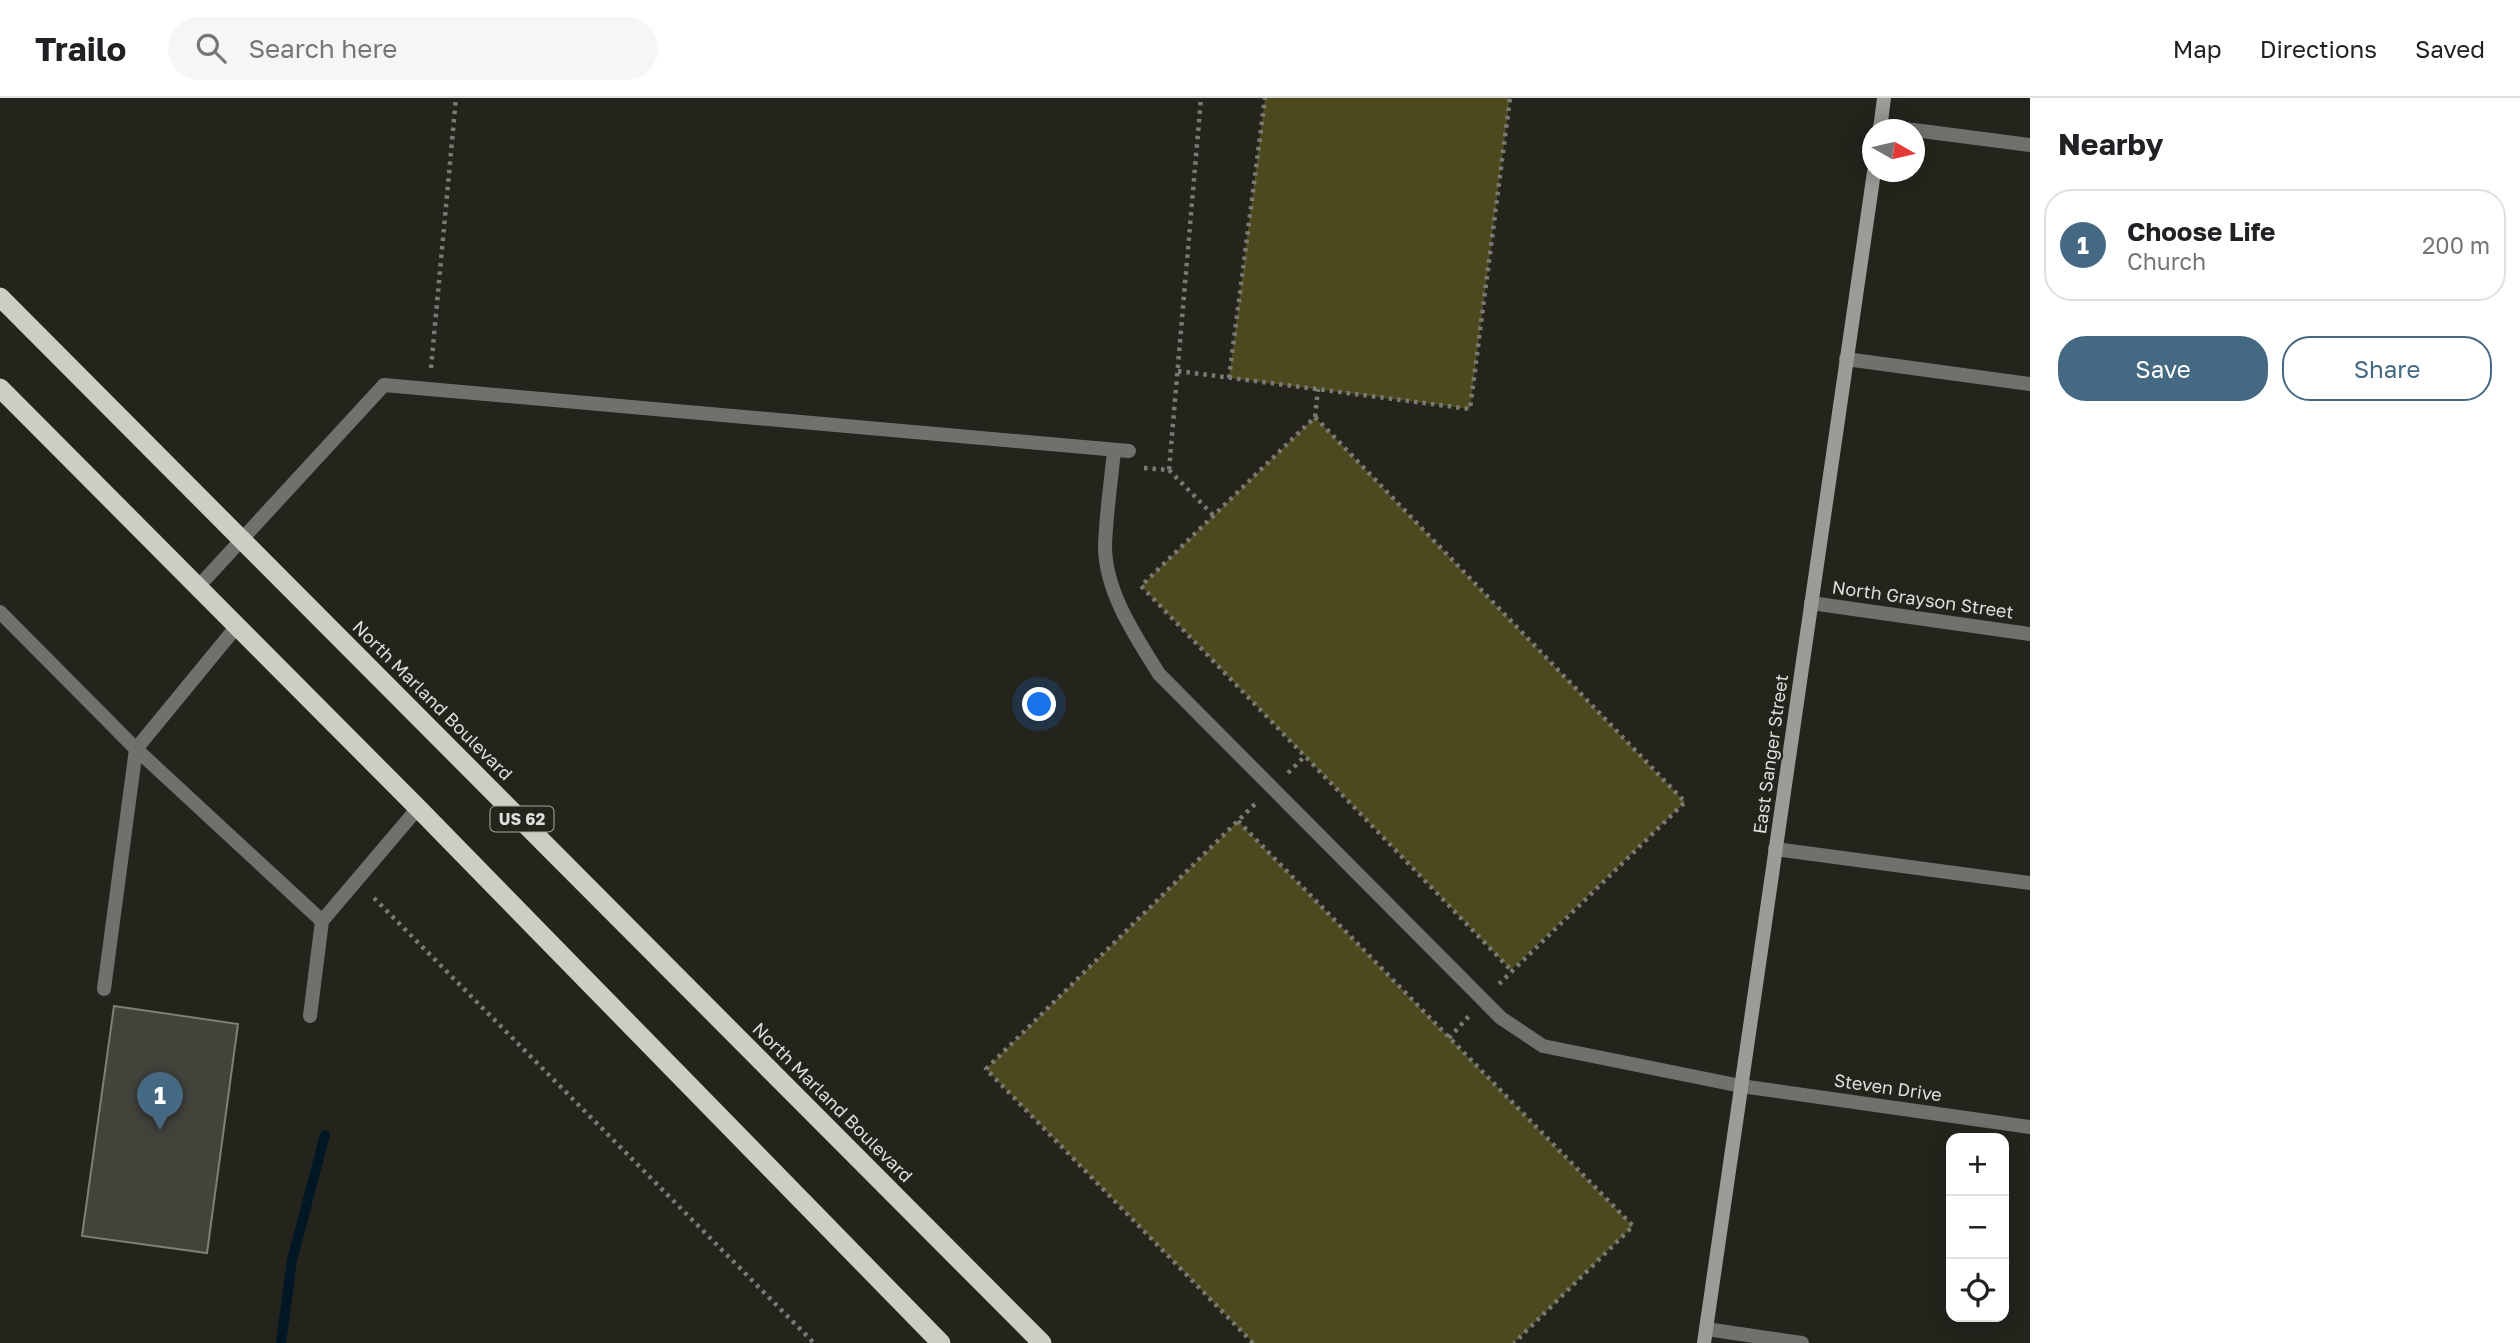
<!DOCTYPE html>
<html lang="en">
<head>
<meta charset="utf-8">
<style>
  :root { --surface:#fff; --page:#f6f6f6; --text:#202124; --muted:#757577; --line:#e0e0e0; --accent:#456982 }
  body { margin:0; font-family:"Golos Text",sans-serif; background:var(--page); color:var(--text) }
  .controls { position:absolute; right:21px; bottom:21px; display:grid; overflow:hidden; border-radius:14px; box-shadow:0 4px 18px #0003 }
  .controls button { width:63px; height:63px; display:grid; place-items:center; padding:0; border:0; border-bottom:2px solid var(--line); background:var(--surface); color:var(--text); font:35px sans-serif }
  .compass { position:absolute; left:1862px; top:21px; width:63px; height:63px; border-radius:50%; background:var(--surface); box-shadow:0 4px 18px #0003; rotate:98deg }
  .you { position:absolute; left:1040px; top:607px; width:24px; height:24px; margin:-18px; border:5px solid #fff; border-radius:50%; background:#1a73e8; box-shadow:0 0 0 10px #1a73e833 }
  .badge { display:grid; place-items:center; width:46px; height:46px; border-radius:50%; background:var(--accent); color:#fff; font-size:23px; font-weight:700 }
  .pin { position:absolute; translate:-50% -58px; filter:drop-shadow(0 2px 4px #0008) }
  .pin::after { content:''; position:absolute; top:37px; width:24px; height:21px; background:inherit; clip-path:polygon(0 0,100% 0,50% 100%) }
  .list { margin:0; padding:0; list-style:none }
  h2 { display:flex; justify-content:space-between; align-items:center; height:91px; margin:0; padding:0 28px; font-size:30px }
  h2 small { font-size:23px; font-weight:400; color:var(--muted) }
  .list li { display:grid; grid-template-columns:46px 1fr auto; gap:21px; align-items:center; box-sizing:border-box; height:112px; margin:0 14px 14px; padding:0 14px; border:2px solid var(--line); border-radius:28px }
  .list b { display:block; font-size:26px; white-space:nowrap }
  .list p { margin:0; font-size:23px; white-space:nowrap; color:var(--muted) }
  .list em { font-size:23px; font-style:normal; color:var(--muted) }
  .actions { display:flex; gap:14px; padding:21px 28px }
  .actions a { flex:1; padding:16px 0; border:2px solid var(--accent); border-radius:28px; text-align:center; font-size:24px; color:var(--accent) }
  .actions .main { background:var(--accent); color:#fff }
  .icon { flex:none; width:38px; height:38px; fill:none; stroke:currentColor; stroke-width:2; stroke-linecap:round; stroke-linejoin:round }
  .map { position:relative; flex:none; width:2030px; height:1245px; overflow:hidden }
  header { display:flex; align-items:center; gap:42px; box-sizing:border-box; height:98px; padding:0 35px; background:var(--surface); border-bottom:2px solid var(--line) }
  header strong { font-size:33px }
  nav { display:flex; gap:38px; margin-inline-start:auto; font-size:24px }
  .search { width:490px; height:63px; background:var(--page); display:flex; align-items:center; gap:18px; box-sizing:border-box; padding:0 24px; border-radius:38px; color:var(--muted); font-size:26px }
  main { display:flex }
  aside { flex:1; background:var(--surface) }
  .map>svg:first-child { display:block }
  .green { fill:#4d491f }
  .lines { fill:none; stroke-linecap:round; stroke-linejoin:round }
  .stream { stroke:#011725; stroke-width:10 }
  .building { fill:#43423b; stroke:#807f77; stroke-width:2 }
  .path { stroke:#7a7a74; stroke-width:4.5; stroke-dasharray:3.5 5; stroke-linecap:butt }
  .service { stroke:#70706c; stroke-width:14 }
  .minor { stroke:#70706c; stroke-width:14 }
  .tertiary { stroke:#70706c; stroke-width:14 }
  .secondary { stroke:#9c9c96; stroke-width:14 }
  .trunk { stroke:#cecdc4; stroke-width:19 }
  .labels { text-anchor:middle; dominant-baseline:central; stroke-width:5; stroke-linejoin:round; paint-order:stroke }
  .shield { fill:#24241d; stroke:#a7a7a1; stroke-width:2 }
  .shield-label { font-size:16px; font-weight:bold; fill:#dfdfda }
  .street-label { font-size:18px; fill:#dfdfda; stroke:#24241d }
</style>
</head>
<body>
<header>
<strong>Trailo</strong>
<div class="search"><svg class="icon" aria-label="search" viewBox="0 0 24 24"><circle cx="10" cy="10" r="6"/><path d="M15 15l6 6"/></svg>Search here</div>
<nav><a>Map</a><a>Directions</a><a>Saved</a></nav>
</header>
<main>
<div class="map">
<svg width="2030" height="1245" viewBox="0 0 2030 1245">
  <rect width="100%" height="100%" fill="#24241d"/>
  <path class="green" d="M1265,0H1510L1470,311L1229,280Z
    M1315,319L1685,704L1511,872L1141,488Z
    M1238,723L1633,1128L1514,1245H1253L986,971Z"/>
  <g class="lines">
    <path class="stream" d="M281,1245L292,1162L325,1037"/>
  </g>
  <path class="building" d="M114,908L238,926L207,1155L82,1138Z"/>
  <g class="lines">
    <path class="path" d="M431,270L456,0
      M1178,273L1470,311L1510,0
      M1229,280L1265,0
      M1315,319L1318,291
      M1144,370L1169,372L1201,0
      M1169,372L1214,418
      M1288,675L1305,658
      M1238,723L1633,1128L1514,1245
      M374,800L814,1245
      M1499,886L1685,704L1315,319L1141,488L1511,872
      M1449,940L1469,918
      M1253,1245L986,971L1256,705"/>
    <path class="service" d="M1846,261L2030,286
      M1114,352C1111,384 1106,417 1105,448C1105,494 1136,539 1159,576L1501,920L1543,948L1741,988
      M198,489L384,287L1129,353
      M0,514L136,651L322,823
      M1775,751L2030,785
      M104,891L136,651L237,528
      M310,918L322,823L418,710
      M1706,1231L1802,1245"/>
    <path class="minor" d="M1811,505L2030,536
      M1741,988L2030,1029"/>
    <path class="tertiary" d="M1880,28L1911,32
      M1914,32L2030,47"/>
    <path class="secondary" d="M1880,32L1884,0
      M1704,1245L1874,74"/>
    <path class="trunk" d="M0,199L1042,1245
      M0,290L418,710L941,1245"/>
  </g>
  <g class="labels">
    <rect class="shield" x="490.5" y="708.5" width="63" height="25" rx="5"/>
    <g class="shield-label">
      <text x="522" y="721">US 62</text>
    </g>
    <g class="street-label">
      <text transform="translate(1923 501) rotate(8)">North Grayson Street</text>
      <text transform="translate(433 602) rotate(45)">North Marland Boulevard</text>
      <text transform="translate(1770 656) rotate(-82)">East Sanger Street</text>
      <text transform="translate(1888 989) rotate(8)">Steven Drive</text>
      <text transform="translate(833 1004) rotate(45)">North Marland Boulevard</text>
    </g>
  </g>
</svg>
<div class="controls">
<button>+</button>
<button>−</button>
<button><svg class="icon" aria-label="locate" viewBox="0 0 24 24"><circle cx="12" cy="12" r="6"/><path d="M12 2v4M12 18v4M2 12h4M18 12h4"/></svg></button>
</div>
<svg class="compass" viewBox="-18 -18 36 36"><path d="M0-13l5 13h-10z" fill="#e53935"/><path d="M0 13l5-13h-10z" fill="#757577"/></svg>
<div class="you"></div>
<div class="pin badge" style="left:160px;top:1032px">1</div>
</div>
<aside>
<h2>Nearby<small></small></h2>
<ul class="list">
<li><span class="badge">1</span><div><b>Choose Life</b><p>Church</p></div><em>200 m</em></li>
</ul>
<div class="actions"><a class="main">Save</a><a>Share</a></div>
</aside>
</main>
</body>
</html>
